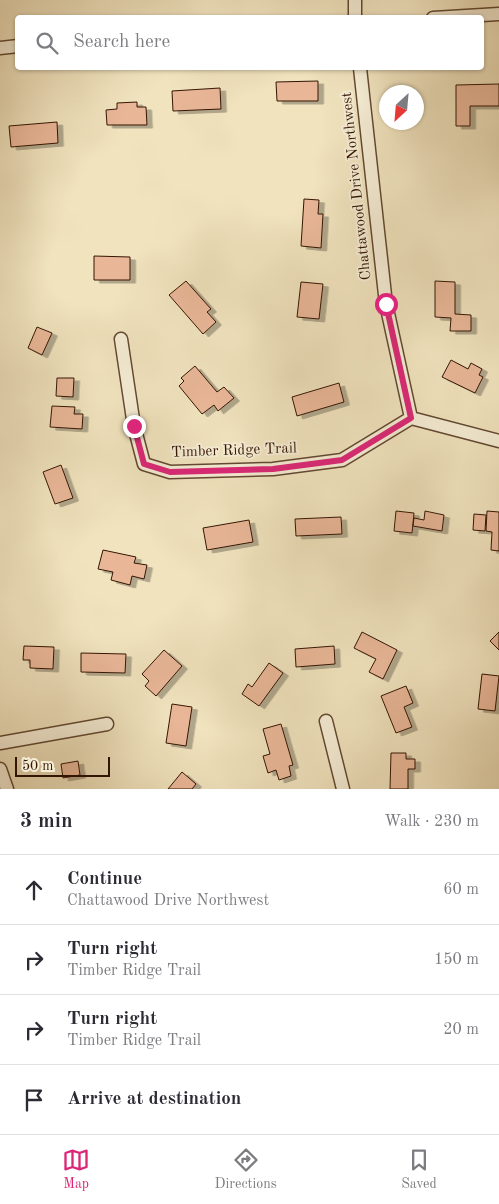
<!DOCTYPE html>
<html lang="en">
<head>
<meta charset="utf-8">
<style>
  :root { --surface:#fff; --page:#f2f2f3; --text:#2b2b33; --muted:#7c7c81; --line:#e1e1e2; --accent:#db2777 }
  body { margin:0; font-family:"Old Standard TT",serif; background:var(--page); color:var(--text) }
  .compass { position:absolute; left:379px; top:85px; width:45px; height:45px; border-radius:50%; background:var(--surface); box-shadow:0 1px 4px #0004; rotate:206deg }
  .scale { position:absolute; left:15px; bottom:12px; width:95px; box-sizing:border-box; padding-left:5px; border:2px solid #331502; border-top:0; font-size:14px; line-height:18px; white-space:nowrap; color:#331502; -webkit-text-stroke:4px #f5edd5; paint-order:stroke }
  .stop { position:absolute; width:15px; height:15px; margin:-11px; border:4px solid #db2777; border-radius:50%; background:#fff }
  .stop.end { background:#db2777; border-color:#fff; box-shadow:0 1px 5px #0008 }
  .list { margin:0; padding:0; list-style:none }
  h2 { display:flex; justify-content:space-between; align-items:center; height:65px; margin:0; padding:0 20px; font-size:21px }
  h2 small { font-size:16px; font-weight:400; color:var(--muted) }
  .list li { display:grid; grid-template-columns:32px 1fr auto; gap:15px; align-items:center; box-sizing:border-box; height:70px; padding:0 20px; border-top:1px solid var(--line) }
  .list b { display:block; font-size:19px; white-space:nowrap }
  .list p { margin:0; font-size:16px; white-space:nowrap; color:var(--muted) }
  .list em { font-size:16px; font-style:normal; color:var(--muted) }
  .icon { flex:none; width:28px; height:28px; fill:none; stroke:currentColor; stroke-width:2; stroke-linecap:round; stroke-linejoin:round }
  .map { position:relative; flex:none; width:499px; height:789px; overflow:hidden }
  .search { position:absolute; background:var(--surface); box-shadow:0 1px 4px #0004; left:15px; right:15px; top:15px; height:55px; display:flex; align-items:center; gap:12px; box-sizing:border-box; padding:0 18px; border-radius:5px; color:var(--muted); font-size:19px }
  .sheet { height:345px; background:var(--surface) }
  nav { display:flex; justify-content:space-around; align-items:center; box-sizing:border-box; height:70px; border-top:1px solid var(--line); background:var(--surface); font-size:14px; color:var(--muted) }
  nav a { display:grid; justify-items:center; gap:2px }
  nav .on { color:var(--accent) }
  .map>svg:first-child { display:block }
  .building { fill:#e9b798; stroke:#331502; filter:url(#shadow) }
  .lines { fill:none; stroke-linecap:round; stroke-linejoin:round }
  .minor-casing { stroke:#624831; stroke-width:15 }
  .minor { stroke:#f5edd5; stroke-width:12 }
  .route { stroke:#db2777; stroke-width:6 }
  .labels { text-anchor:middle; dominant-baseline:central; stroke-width:4; stroke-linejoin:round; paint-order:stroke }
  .street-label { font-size:15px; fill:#331502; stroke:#f5edd5 }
</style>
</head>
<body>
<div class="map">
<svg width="499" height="789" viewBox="0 0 499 789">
  <defs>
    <filter id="shadow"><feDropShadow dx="5.5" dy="3" stdDeviation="0" flood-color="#0004"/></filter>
  </defs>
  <rect width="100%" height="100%" fill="#f0e3be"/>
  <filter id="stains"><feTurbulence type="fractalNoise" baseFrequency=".004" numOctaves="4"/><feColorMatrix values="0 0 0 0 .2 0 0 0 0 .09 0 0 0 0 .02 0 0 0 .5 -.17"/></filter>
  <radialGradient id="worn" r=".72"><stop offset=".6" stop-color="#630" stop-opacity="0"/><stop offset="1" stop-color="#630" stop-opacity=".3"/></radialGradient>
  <path class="building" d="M318,81V101H277L276,82Z
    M499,84V106H470V126H456V85Z
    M220,88L221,109L173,111L172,91Z
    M137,102V107H146L147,125H107L106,110L117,109V103Z
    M57,122L58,143L11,147L9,126Z
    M304,199L319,200L318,214H323L321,248L301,246Z
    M94,256L130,257V280H94Z
    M186,281L211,309L207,312L216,322L203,334L169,295Z
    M435,281L455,282V314L471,315V331H450L451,318L435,317Z
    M301,282L323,284L319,319L297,317Z
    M37,327L52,333L42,355L28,348Z
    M451,360L468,369L471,363L482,369L479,375L483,377L475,393L442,377Z
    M195,366L217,392L224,387L234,398L218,411L214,405L202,414L179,386L184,381L181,378Z
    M57,378H74L73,397L56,396Z
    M339,383L344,402L297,416L292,397Z
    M52,406L75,407L74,414H83L82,429L50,427Z
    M61,465L73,498L55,504L43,472Z
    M396,511L414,513L412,533L394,531Z
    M425,511L444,515L442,531L413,526L414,518L424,520Z
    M487,511L499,512V551L491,550L492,532L486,531Z
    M474,514L486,515L485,531L473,530Z
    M341,517L342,534L296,536L295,519Z
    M249,520L253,542L207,550L203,528Z
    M103,550L136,557L134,563L147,565L144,579L132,576L130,585L111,580L113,572L98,569Z
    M362,632L397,650L383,679L369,672L376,659L354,648Z
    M499,632V650L490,641Z
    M24,646L54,647L53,669L30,668V660H23Z
    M334,646L335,664L296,667L295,649Z
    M164,650L182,666L156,696L145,686L149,681L142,674Z
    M81,653L126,654L125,673L81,672Z
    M269,663L283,673L259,706L242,694L248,684L252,687Z
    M482,674L499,676L495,711L478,709Z
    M406,686L413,703L404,707L412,727L396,733L381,696Z
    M172,704L192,707L186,746L166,743Z
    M281,724L293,765L289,766L291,776L279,780L276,770L268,773L263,756L270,754L263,729Z
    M391,753H406V759H415V769H408V789H390Z
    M78,761L80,775L63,778L61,764Z
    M182,772L196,784L192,789H168Z"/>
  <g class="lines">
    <defs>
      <path id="minor" d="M355,18V0
        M433,18L499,14
        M0,48L18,46
        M360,68L386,304L411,418
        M121,339L134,426L144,464L170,472L273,469L342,460L411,418
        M411,418L499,441
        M326,721L343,789
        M0,743L107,724
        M0,769L7,789"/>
    </defs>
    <use href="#minor" class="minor-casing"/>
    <use href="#minor" class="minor"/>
  </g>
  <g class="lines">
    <path class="route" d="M134,426L144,464L170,472L273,469L342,460L411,418L386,304"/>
  </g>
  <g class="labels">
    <g class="street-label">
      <text transform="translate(357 186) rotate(-96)">Chattawood Drive Northwest</text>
      <text transform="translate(234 451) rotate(-2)">Timber Ridge Trail</text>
    </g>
  </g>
  <rect width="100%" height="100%" filter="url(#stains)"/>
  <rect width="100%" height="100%" fill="url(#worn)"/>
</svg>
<svg class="compass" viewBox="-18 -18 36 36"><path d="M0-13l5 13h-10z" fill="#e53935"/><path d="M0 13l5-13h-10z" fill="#7c7c81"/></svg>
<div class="scale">50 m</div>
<div class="stop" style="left:386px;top:304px"></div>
<div class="stop end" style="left:134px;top:426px"></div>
<div class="search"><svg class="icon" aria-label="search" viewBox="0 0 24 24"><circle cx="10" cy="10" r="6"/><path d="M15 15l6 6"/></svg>Search here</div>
</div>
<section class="sheet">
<h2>3 min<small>Walk · 230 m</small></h2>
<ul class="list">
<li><svg class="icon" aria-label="ahead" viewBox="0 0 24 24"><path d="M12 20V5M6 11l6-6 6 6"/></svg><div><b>Continue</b><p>Chattawood Drive Northwest</p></div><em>60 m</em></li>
<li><svg class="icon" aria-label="right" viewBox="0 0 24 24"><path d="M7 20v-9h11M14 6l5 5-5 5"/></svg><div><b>Turn right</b><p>Timber Ridge Trail</p></div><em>150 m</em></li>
<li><svg class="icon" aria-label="right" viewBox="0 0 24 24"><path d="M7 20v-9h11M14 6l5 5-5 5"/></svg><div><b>Turn right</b><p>Timber Ridge Trail</p></div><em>20 m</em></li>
<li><svg class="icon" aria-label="arrive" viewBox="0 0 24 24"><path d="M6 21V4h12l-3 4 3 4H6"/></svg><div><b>Arrive at destination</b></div></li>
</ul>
</section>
<nav>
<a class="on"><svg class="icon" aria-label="map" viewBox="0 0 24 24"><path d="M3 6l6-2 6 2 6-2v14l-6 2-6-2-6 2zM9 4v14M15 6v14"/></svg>Map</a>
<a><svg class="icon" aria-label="directions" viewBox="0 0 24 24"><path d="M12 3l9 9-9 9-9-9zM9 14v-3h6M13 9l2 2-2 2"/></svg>Directions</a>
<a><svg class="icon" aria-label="saved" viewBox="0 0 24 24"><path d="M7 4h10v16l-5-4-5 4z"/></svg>Saved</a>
</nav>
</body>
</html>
